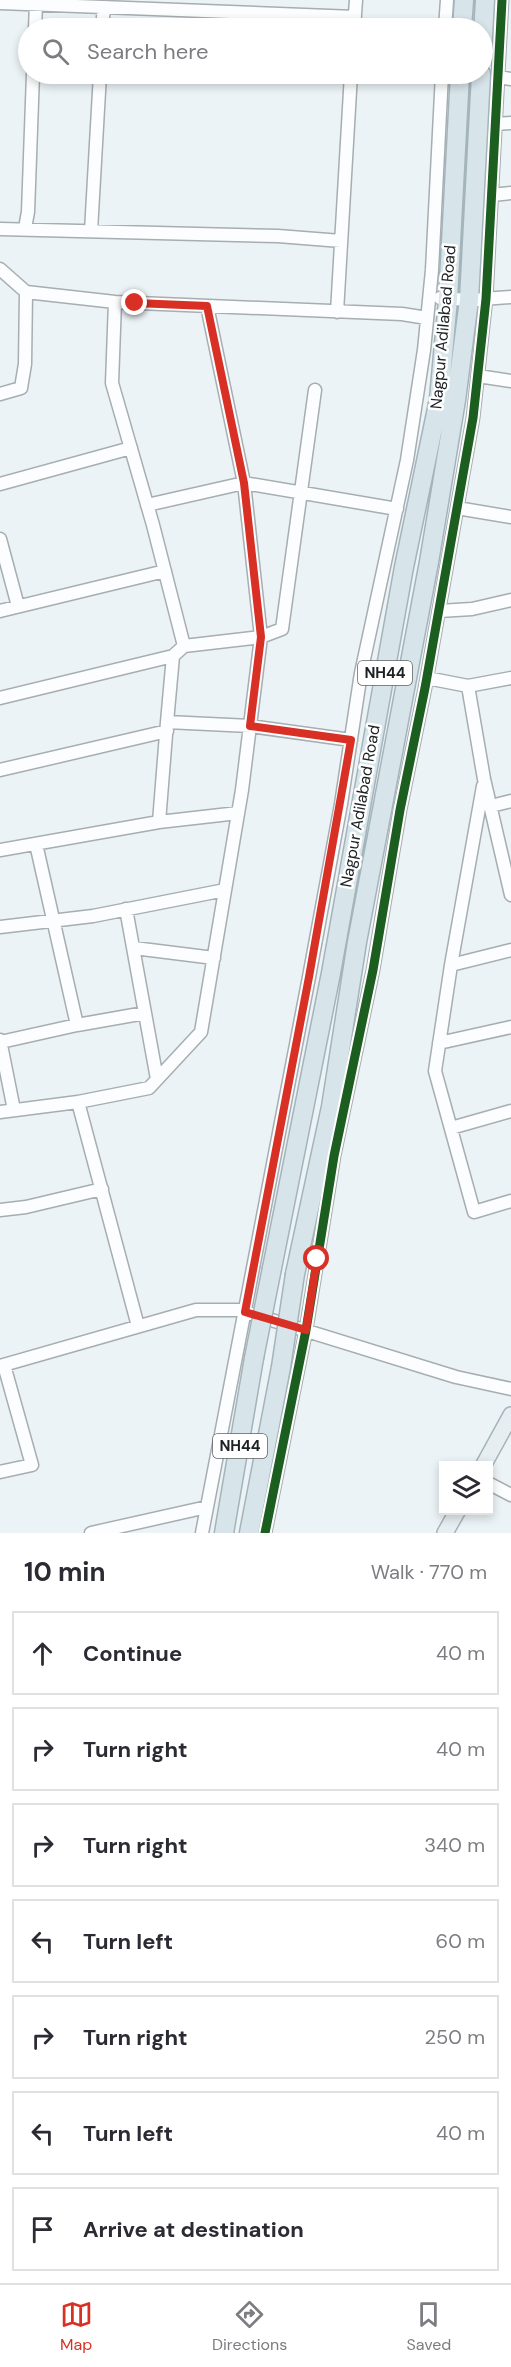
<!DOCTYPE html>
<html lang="en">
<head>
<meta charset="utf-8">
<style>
  :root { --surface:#fff; --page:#f7f7f7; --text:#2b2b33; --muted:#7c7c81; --line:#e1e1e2; --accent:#d93025 }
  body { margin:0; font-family:"DM Sans",sans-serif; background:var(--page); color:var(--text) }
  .controls { position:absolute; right:18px; bottom:18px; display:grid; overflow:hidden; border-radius:0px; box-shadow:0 3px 9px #0003 }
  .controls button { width:54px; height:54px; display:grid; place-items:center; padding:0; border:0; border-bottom:2px solid var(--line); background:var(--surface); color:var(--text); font:30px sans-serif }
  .stop { position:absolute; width:18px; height:18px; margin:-14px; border:4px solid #d93025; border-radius:50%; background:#fff }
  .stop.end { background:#d93025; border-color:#fff; box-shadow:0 2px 6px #0008 }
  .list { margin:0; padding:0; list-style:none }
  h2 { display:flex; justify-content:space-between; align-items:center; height:78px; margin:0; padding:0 24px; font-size:26px }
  h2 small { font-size:20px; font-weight:400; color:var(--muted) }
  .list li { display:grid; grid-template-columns:39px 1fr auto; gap:18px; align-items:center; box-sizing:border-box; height:84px; margin:0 12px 12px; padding:0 12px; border:2px solid var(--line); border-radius:0px }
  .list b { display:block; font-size:22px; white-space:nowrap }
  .list em { font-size:20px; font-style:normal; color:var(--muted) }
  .icon { flex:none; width:33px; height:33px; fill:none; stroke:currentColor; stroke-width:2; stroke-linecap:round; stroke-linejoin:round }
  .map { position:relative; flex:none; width:511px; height:1533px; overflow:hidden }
  .search { position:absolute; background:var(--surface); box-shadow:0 3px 9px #0003; left:18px; right:18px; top:18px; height:66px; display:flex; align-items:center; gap:15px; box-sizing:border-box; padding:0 21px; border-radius:33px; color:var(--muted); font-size:22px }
  .sheet { height:750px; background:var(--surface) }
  nav { display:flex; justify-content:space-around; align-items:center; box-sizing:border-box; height:84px; border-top:2px solid var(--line); background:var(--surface); font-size:16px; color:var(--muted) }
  nav a { display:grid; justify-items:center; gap:3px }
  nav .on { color:var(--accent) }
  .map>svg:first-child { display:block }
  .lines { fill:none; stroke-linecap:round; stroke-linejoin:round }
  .minor-casing { stroke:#a7adb0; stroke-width:15 }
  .major-casing { stroke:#a4b4bb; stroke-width:18 }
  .highway-casing { stroke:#a4b4bb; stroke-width:21 }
  .minor { stroke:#fcfdfe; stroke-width:12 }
  .major { stroke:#e6eef1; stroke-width:15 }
  .highway { stroke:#d7e4e9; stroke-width:18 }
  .highway-bridge-casing { stroke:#a4b4bb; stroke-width:21; stroke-linecap:butt }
  .highway-bridge { stroke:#d7e4e9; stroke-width:18 }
  .cycleway-casing { stroke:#fff; stroke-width:13 }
  .cycleway { stroke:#1b5e20; stroke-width:9 }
  .route { stroke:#d93025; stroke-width:8 }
  .labels { text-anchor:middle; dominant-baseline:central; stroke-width:5; stroke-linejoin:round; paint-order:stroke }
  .shield { fill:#fff; stroke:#606465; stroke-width:1.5 }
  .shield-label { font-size:15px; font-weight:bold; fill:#1c2123 }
  .street-label { font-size:16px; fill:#1c2123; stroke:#fff }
</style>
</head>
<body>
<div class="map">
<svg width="511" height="1533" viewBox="0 0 511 1533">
  <rect width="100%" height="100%" fill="#ebf3f6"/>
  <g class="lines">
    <defs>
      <path id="minor" d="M0,3L355,17
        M35,28L36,4
        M102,28L104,7
        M354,28L356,0
        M445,28L447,0
        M498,77L511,79
        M496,124L511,123
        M492,195L511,193
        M25,228L28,212L33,74
        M0,229L278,236L341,241
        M91,231L100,74
        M0,269L26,292L115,302L402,314L427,318
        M440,298L469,300L511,297
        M115,302L112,383L153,525L184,646L261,637L242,790L201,1032L149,1088L78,1102L138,1326
        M207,306L244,483L261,637L282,629L315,390
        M337,312L351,74
        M478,376L511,381
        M0,394L21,388L25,364L26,292
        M0,484L131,448
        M147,505L244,483L397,509
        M457,508L511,517
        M0,539L18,606
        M0,611L165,571
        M439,611L472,609L511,600
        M184,646L173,656L167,722L250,726L351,740
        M427,678L468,686L484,779L511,895
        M468,686L511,678
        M0,698L173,656
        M167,722L159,822L238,813
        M0,770L167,731
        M491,806L511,801
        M36,844L77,1025
        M0,850L159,822
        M126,909L157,1079
        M0,927L93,916L225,890
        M134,948L214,958
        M511,950L451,965L435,1071L474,1212L511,1201
        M451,965L483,786
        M0,1040L14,1110
        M1,1042L77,1025L145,1013
        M439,1043L511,1027
        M0,1112L78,1102
        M451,1128L511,1111
        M0,1210L26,1207L102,1189
        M0,1366L196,1310H239L456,1377L511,1389
        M0,1472L32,1465L4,1365
        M488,1483L511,1495
        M91,1533L207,1507
        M202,1533L309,977L341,804L361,673L407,460L424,350L432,270L442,74
        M265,1533L306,1330L334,1156L373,970L400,810L425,688L473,418L486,299L502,0"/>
      <path id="major" d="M483,1466L511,1415
        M445,1533L458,1510"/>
      <path id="highway" d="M462,28L464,0
        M482,51L485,0
        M272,1268L331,973L404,567L439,399L448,299L460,74
        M295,1274L331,1107L357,942L429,562L456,400L469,300L481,74
        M224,1533L254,1358
        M249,1533L281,1367"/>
    </defs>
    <use href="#minor" class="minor-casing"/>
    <use href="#major" class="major-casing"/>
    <use href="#highway" class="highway-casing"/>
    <use href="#minor" class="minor"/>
    <use href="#major" class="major"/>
    <use href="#highway" class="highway"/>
    <defs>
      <path id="highway-bridge" d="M254,1358L272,1268
        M281,1367L295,1274"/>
    </defs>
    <use href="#highway-bridge" class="highway-bridge-casing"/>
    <use href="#highway-bridge" class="highway-bridge"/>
    <defs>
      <path id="cycleway" d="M265,1533L306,1330L334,1156L373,970L400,810L425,688L473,418L486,299L502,0"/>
    </defs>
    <use href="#cycleway" class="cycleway-casing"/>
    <use href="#cycleway" class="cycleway"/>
  </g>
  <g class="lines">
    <path class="route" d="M135,303L207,306L244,483L261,637L250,726L351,740L309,977L245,1312L306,1330L317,1259"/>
  </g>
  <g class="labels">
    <g class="shield">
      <rect x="358" y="661" width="54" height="24" rx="4.5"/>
      <rect x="213" y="1434" width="54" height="24" rx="4.5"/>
    </g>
    <g class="shield-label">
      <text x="385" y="673">NH44</text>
      <text x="240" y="1446">NH44</text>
    </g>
    <g class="street-label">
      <text transform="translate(443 327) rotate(-85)">Nagpur Adilabad Road</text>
      <text transform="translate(360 806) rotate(-80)">Nagpur Adilabad Road</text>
    </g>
  </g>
</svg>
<div class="controls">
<button><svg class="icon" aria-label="layers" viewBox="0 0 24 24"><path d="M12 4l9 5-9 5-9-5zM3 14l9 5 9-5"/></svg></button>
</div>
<div class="stop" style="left:317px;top:1259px"></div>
<div class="stop end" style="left:135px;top:303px"></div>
<div class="search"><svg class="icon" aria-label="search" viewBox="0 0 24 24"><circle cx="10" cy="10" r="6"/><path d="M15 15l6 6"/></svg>Search here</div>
</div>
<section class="sheet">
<h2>10 min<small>Walk · 770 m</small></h2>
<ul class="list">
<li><svg class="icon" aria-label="ahead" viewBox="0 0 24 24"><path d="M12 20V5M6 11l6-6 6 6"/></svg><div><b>Continue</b></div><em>40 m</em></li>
<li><svg class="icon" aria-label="right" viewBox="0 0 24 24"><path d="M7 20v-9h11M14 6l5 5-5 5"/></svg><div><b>Turn right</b></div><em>40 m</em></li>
<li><svg class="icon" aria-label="right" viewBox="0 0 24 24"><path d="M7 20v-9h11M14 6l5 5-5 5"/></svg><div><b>Turn right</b></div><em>340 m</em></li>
<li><svg class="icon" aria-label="left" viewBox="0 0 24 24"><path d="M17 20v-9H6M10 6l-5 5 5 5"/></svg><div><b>Turn left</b></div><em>60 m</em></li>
<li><svg class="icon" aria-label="right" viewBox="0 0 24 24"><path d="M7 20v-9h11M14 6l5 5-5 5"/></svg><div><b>Turn right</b></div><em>250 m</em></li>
<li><svg class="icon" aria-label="left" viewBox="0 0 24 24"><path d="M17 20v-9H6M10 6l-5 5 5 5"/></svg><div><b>Turn left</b></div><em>40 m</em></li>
<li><svg class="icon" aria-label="arrive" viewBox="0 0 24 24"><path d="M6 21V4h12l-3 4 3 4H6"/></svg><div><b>Arrive at destination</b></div></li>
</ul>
</section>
<nav>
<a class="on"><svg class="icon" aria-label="map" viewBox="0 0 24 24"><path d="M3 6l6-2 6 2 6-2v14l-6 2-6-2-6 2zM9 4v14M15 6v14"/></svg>Map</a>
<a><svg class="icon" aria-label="directions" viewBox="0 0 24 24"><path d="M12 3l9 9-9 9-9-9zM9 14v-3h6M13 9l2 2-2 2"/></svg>Directions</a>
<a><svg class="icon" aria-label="saved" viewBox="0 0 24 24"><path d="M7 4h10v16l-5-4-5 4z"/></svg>Saved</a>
</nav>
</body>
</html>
